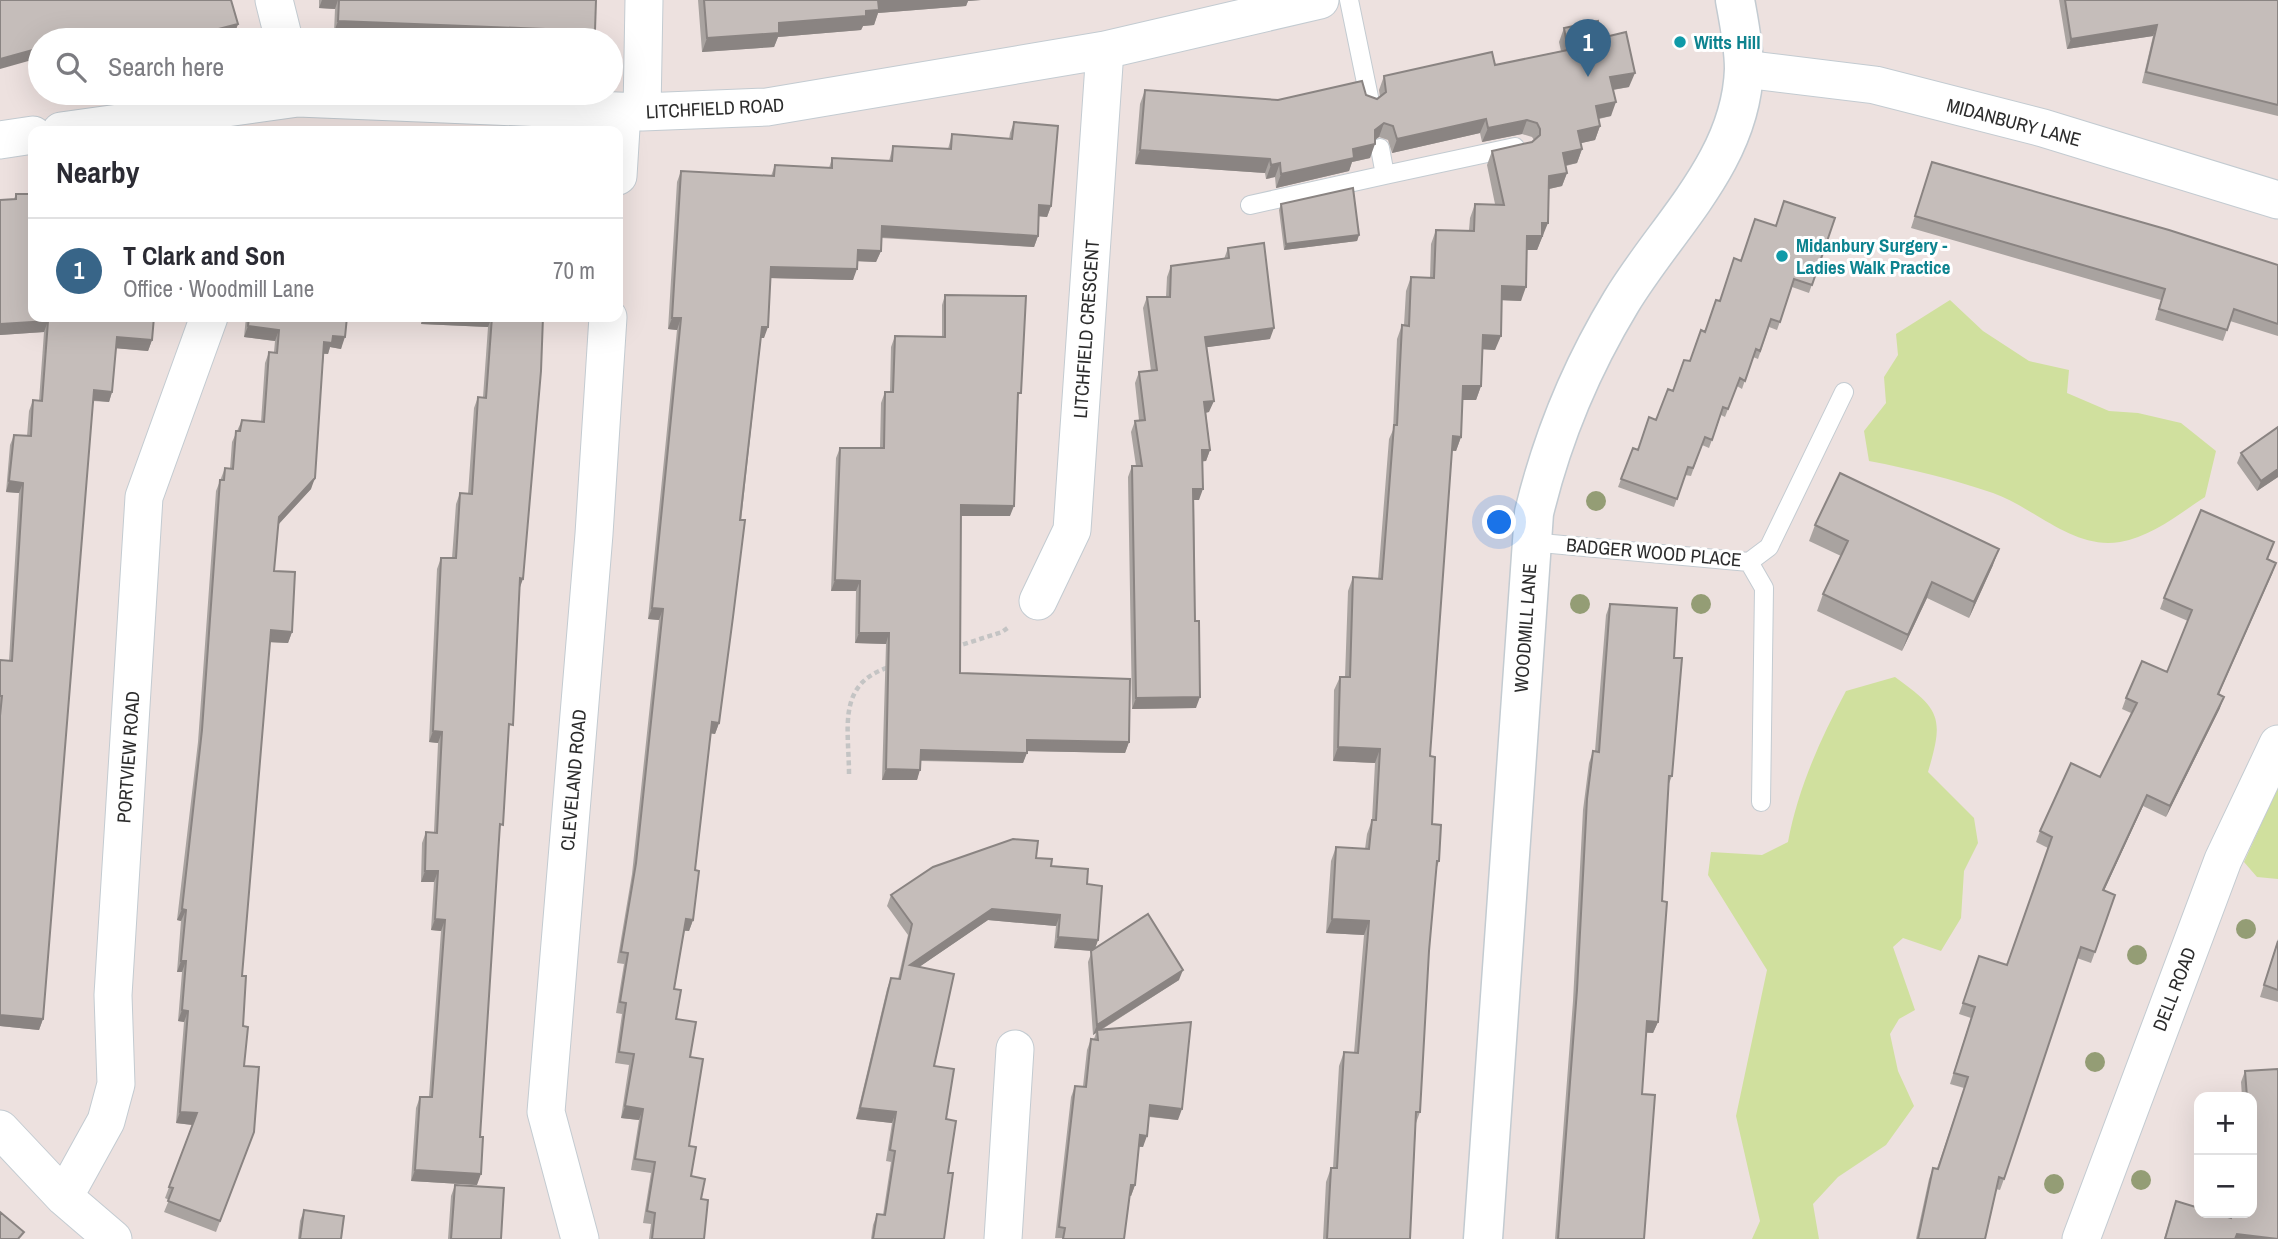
<!DOCTYPE html>
<html lang="en">
<head>
<meta charset="utf-8">
<style>
  :root { --surface:#fff; --page:#f2f2f3; --text:#2b2b33; --muted:#7c7c81; --line:#e1e1e2; --accent:#386588 }
  body { margin:0; font-family:"Archivo Narrow",sans-serif; background:var(--page); color:var(--text) }
  .controls { position:absolute; right:21px; bottom:21px; display:grid; overflow:hidden; border-radius:14px; box-shadow:0 7px 28px #0002 }
  .controls button { width:63px; height:63px; display:grid; place-items:center; padding:0; border:0; border-bottom:2px solid var(--line); background:var(--surface); color:var(--text); font:35px sans-serif }
  .you { position:absolute; left:1500px; top:523px; width:24px; height:24px; margin:-18px; border:5px solid #fff; border-radius:50%; background:#1a73e8; box-shadow:0 0 0 10px #1a73e833 }
  .badge { display:grid; place-items:center; width:46px; height:46px; border-radius:50%; background:var(--accent); color:#fff; font-size:23px; font-weight:700 }
  .pin { position:absolute; translate:-50% -58px; filter:drop-shadow(0 2px 4px #0008) }
  .pin::after { content:''; position:absolute; top:37px; width:24px; height:21px; background:inherit; clip-path:polygon(0 0,100% 0,50% 100%) }
  .list { margin:0; padding:0; list-style:none }
  h2 { display:flex; justify-content:space-between; align-items:center; height:91px; margin:0; padding:0 28px; font-size:30px }
  h2 small { font-size:23px; font-weight:400; color:var(--muted) }
  .list li { display:grid; grid-template-columns:46px 1fr auto; gap:21px; align-items:center; box-sizing:border-box; height:105px; padding:0 28px; border-top:2px solid var(--line) }
  .list b { display:block; font-size:26px; white-space:nowrap }
  .list p { margin:0; font-size:23px; white-space:nowrap; color:var(--muted) }
  .list em { font-size:23px; font-style:normal; color:var(--muted) }
  .icon { flex:none; width:38px; height:38px; fill:none; stroke:currentColor; stroke-width:2; stroke-linecap:round; stroke-linejoin:round }
  .map { position:relative; flex:none; width:2278px; height:1239px; overflow:hidden }
  .search { position:absolute; background:var(--surface); box-shadow:0 7px 28px #0002; left:28px; top:28px; width:595px; height:77px; display:flex; align-items:center; gap:18px; box-sizing:border-box; padding:0 24px; border-radius:38px; color:var(--muted); font-size:26px }
  .panel { position:absolute; background:var(--surface); box-shadow:0 7px 28px #0002; left:28px; top:126px; width:595px; height:196px; border-radius:14px }
  .map>svg:first-child { display:block }
  .green { fill:#d0e09e }
  .lines { fill:none; stroke-linecap:round; stroke-linejoin:round }
  .lane-casing { stroke:#c3cbd1; stroke-width:20 }
  .street-casing { stroke:#c3cbd1; stroke-width:39 }
  .secondary-casing { stroke:#c3cbd1; stroke-width:41 }
  .path { stroke:#c4c4c4; stroke-width:4.5; stroke-dasharray:5 3.5; stroke-linecap:butt }
  .lane { stroke:#fff; stroke-width:18 }
  .street { stroke:#fff; stroke-width:37 }
  .secondary { stroke:#fff; stroke-width:38 }
  .tree { fill:#949d75 }
  .wall { fill:#a9a3a0 }
  .shaded-wall { fill:#8a8482 }
  .building { fill:#c5bdba; stroke:#8a8482; stroke-width:2 }
  .culture-dot { fill:#0f9aa8; stroke:#fff; stroke-width:2.5 }
  .labels { text-anchor:middle; dominant-baseline:central; stroke-width:6; stroke-linejoin:round; paint-order:stroke }
  .culture-label { font-size:19px; font-weight:bold; fill:#0d838f; stroke:#fff; text-anchor:start }
  .street-label { font-size:19px; fill:#2c2c2c; stroke:#fff }
</style>
</head>
<body>
<div class="map">
<svg width="2278" height="1239" viewBox="0 0 2278 1239">
  <rect width="100%" height="100%" fill="#ede1df"/>
  <path class="green" d="M1950,300L1983,331L2029,361L2069,370L2067,393L2109,411L2138,413L2181,423L2216,451L2205,497C2179,514 2151,537 2120,542C2073,550 2035,508 1993,493C1952,479 1911,469 1869,461L1864,431L1886,403L1884,377L1898,355L1896,334Z
    M1895,677C1941,710 1944,718 1928,772L1974,818L1978,843L1964,871L1961,918L1941,951L1903,938L1893,947L1915,1010L1899,1019L1890,1034L1898,1071L1914,1106L1886,1145L1838,1177L1813,1204L1819,1239H1752L1760,1221L1736,1116L1767,970L1708,875L1711,852L1762,855L1788,842C1798,788 1820,740 1846,691Z
    M2278,787V879L2257,877L2244,862Z"/>
  <g class="lines">
    <defs>
      <path id="lane" d="M1349,0L1370,102
        M1380,148L1385,175L1515,147
        M1250,205L1385,175
        M1530,542L1749,562L1769,547L1844,392
        M1749,562L1764,588L1761,802"/>
      <path id="street" d="M274,0L284,40
        M1744,69L1875,85L2043,128L2278,200
        M642,112L644,0
        M61,131L298,98L642,112L767,107L1105,50L1320,0
        M0,140L33,135
        M618,176L622,112
        M1038,601L1072,530L1105,50
        M0,1129L64,1197L113,1239
        M64,1197L106,1121L116,1084L113,995L144,497L209,317
        M580,1239L546,1112L594,534L608,317
        M1003,1239L1015,1049
        M2081,1239L2223,860L2278,744"/>
      <path id="secondary" d="M1483,1239L1534,513C1552,438 1581,368 1621,302C1666,227 1741,162 1744,69C1744,46 1739,22 1735,0"/>
    </defs>
    <use href="#lane" class="lane-casing"/>
    <use href="#street" class="street-casing"/>
    <use href="#secondary" class="secondary-casing"/>
    <path class="path" d="M955,647L1002,632L1009,627
      M849,774C849,728 836,683 890,667"/>
    <use href="#lane" class="lane"/>
    <use href="#street" class="street"/>
    <use href="#secondary" class="secondary"/>
  </g>
  <g class="tree">
    <circle cx="1596" cy="501" r="10"/>
    <circle cx="1580" cy="604" r="10"/>
    <circle cx="1701" cy="604" r="10"/>
    <circle cx="2246" cy="929" r="10"/>
    <circle cx="2137" cy="955" r="10"/>
    <circle cx="2095" cy="1062" r="10"/>
    <circle cx="2141" cy="1180" r="10"/>
    <circle cx="2054" cy="1184" r="10"/>
  </g>
  <path class="wall" d="M0,0L238,24L234,35L213,40H40V61L39,58Z
    M319,0H596L334,32L335,9L319,8Z
    M698,0H981L968,1L966,6L878,13L874,25L863,26L861,30L778,37L774,47L702,52Z
    M2059,0H2278V116L2142,83L2153,36L2067,49Z
    M1564,28L1601,38L1629,87L1613,90L1611,116L1599,119L1600,126L1595,140L1581,143L1582,149L1577,163L1566,166L1567,173L1562,186L1549,189L1543,237H1542L1537,250H1527L1521,301L1502,300L1495,350L1483,349L1481,386L1476,400H1462L1461,437L1456,451H1452L1430,756L1432,824L1439,861L1436,870L1429,951L1420,1112L1416,1123L1410,1239H1323L1326,1182L1331,1168H1333L1339,1066L1344,1052L1354,1053L1364,935L1326,933L1331,861L1336,847L1365,849L1367,834L1372,820L1375,763L1333,761L1334,690L1340,677H1345L1348,591L1353,577L1378,579L1389,439L1393,430L1397,339L1402,325H1404L1406,291L1411,277L1430,278L1431,244L1436,230H1469L1470,218L1475,204H1495L1487,165L1492,151L1532,142L1534,140L1532,137L1522,134L1482,142L1480,133L1392,153L1388,140L1379,137L1375,139L1370,158L1352,162L1349,171L1276,188L1275,177L1266,179L1265,173L1135,164L1140,104L1145,90L1278,100L1366,95L1377,99L1380,97L1379,90L1384,76L1495,65L1561,51L1559,42Z
    M1014,122L1051,206L1047,217L1039,216L1038,236L1034,247L881,238V251L876,262L857,261L853,280L771,278L764,338H761L719,723L715,734L711,733L695,870L693,920L689,931H684L674,989L676,1019L690,1057L689,1146L691,1176L701,1199L704,1239H649L651,1224L643,1223L651,1173L631,1170L639,1120L621,1118L629,1065L615,1063L622,1014L616,1013L624,964L617,963L632,874L659,620L648,619L677,330L668,329L677,182L681,171L771,176L775,165L829,168L832,158L889,161L893,146L948,149L952,134L1009,139L1010,133Z
    M1932,162L2278,265V336L2230,321L2223,341L2155,320L2161,300L1911,228Z
    M16,194H33V317H154L152,340L148,351L116,348L112,392L109,402L93,401L43,1019L39,1030L0,1026V660L9,661L19,493L6,492L10,445L14,435L27,436L29,411L33,400L39,401L44,332L0,335V200L14,199Z
    M1281,204L1359,235L1357,241L1284,250L1279,210Z
    M1835,218L1809,293L1792,287L1777,330L1769,327L1758,359L1753,357L1742,389L1737,386L1725,417L1721,415L1709,448L1702,445L1691,476L1685,475L1674,507L1618,487L1633,448L1638,450L1656,420L1690,361L1720,301L1776,226Z
    M1228,248L1270,339L1207,347L1209,412L1206,413L1210,450L1206,461H1202L1199,500H1194L1196,708L1132,709L1128,477L1132,466H1136L1131,432L1135,421L1139,420L1135,383L1139,372L1151,371L1143,308L1147,297H1166L1167,277L1171,266L1224,259Z
    M945,295L1017,403L1010,516H961L960,673L1129,742L1125,753L1027,751L1023,763L921,761L917,780H882L886,644L855,643L856,591H831L836,458L840,448H880L881,403L885,392H890L891,347L895,336L942,337V305Z
    M246,317H347L341,349L330,347L328,354H324L311,489L278,525L274,571L292,632L288,643L270,642L242,976L244,1066L254,1132L216,1232L164,1212L169,1200L165,1198L192,1125L176,1123L184,1022L178,1021L182,972H177L181,921L177,920L198,742L216,491L225,468L230,469L232,442L242,420L261,422L265,363L269,352H274L275,341L244,337Z
    M422,317H543L519,590L508,736L499,835L477,1185L411,1181L416,1108L420,1097H429L441,931L431,930L434,882H421L422,843L426,832H434L438,743L429,742L437,569L441,558H452L456,504L460,493L468,494L474,408L478,397H483L488,327L421,324Z
    M2241,453L2278,477L2257,491L2237,463Z
    M1815,525L1993,565L1969,618L1927,598L1902,651L1817,611L1823,594L1841,556L1809,541Z
    M2267,560L2276,563L2218,694L2220,708L2166,817L2143,806L2104,891L2095,952L2091,963L2077,958L2004,1179L2000,1190L1996,1189L1985,1239H1916L1929,1179L1933,1168L1937,1169L1964,1088L1950,1084L1971,1018L1959,1014L1979,956L2007,965L2048,848L2036,842L2040,831L2100,777L2131,713L2122,709L2126,698L2167,672L2188,621L2160,609L2164,598Z
    M1610,604L1674,658L1672,776L1668,786L1662,901L1658,1022L1653,1033H1646L1642,1094L1644,1239H1555L1573,1001L1583,810L1589,763L1593,751H1595L1606,615Z
    M1036,858L1087,884L1098,940L1095,949L1179,980L1101,1030L1178,1120L1149,1117L1143,1147H1139L1135,1185L1131,1196H1130L1124,1239L1055,1238L1071,1097L1075,1086H1083L1087,1050L1091,1039H1094L1096,1033L1093,1035L1088,962L1092,951L1054,948L1056,926L988,920L919,967L934,1066L946,1119L948,1173L944,1239H871L873,1225L877,1214L883,1215L891,1162L886,1161L892,1123L856,1119L887,989L891,978L898,979L908,935L887,906L891,895Z
    M2278,939V1002L2260,997Z
    M2278,1069V1239H2164L2176,1201L2199,1208V1213H2214L2230,1218L2231,1213H2252V1097H2242L2241,1082L2245,1071Z
    M455,1185L501,1239H448L451,1196Z
    M304,1210L341,1239H298L300,1221Z"/>
  <path class="shaded-wall" d="M322,0H338L335,9L319,8Z
    M878,0H981L968,1L966,6L878,13L874,25L863,26L861,30L778,37L774,47L702,52L707,38L779,23Z
    M338,21L595,31L591,40H558L334,32Z
    M238,24L234,35L213,40H197L199,34Z
    M2157,25L2153,36L2067,49L2071,39Z
    M198,30L194,40H162Z
    M151,35L149,40H131Z
    M40,48L39,58L0,69V59Z
    M1635,73L1629,87L1605,91L1610,77Z
    M1616,102L1611,116L1591,120L1596,106Z
    M1486,119L1480,133L1392,153L1397,139Z
    M1527,120L1522,134L1482,142L1488,128Z
    M1384,123L1379,137L1370,144L1375,130Z
    M1600,126L1595,140L1573,145L1578,131Z
    M1375,144L1370,158L1352,162L1349,171L1276,188L1281,174L1353,149Z
    M1582,149L1577,163L1558,167L1563,153Z
    M1140,150L1270,159L1265,173L1135,164Z
    M1280,163L1275,177L1266,179L1271,165Z
    M1567,173L1562,186L1544,190L1549,176Z
    M1039,205L1051,206L1047,217L1035,216Z
    M1542,223H1548L1537,250H1522L1527,236Z
    M882,226L1038,236L1034,247L878,237Z
    M1359,235L1357,241L1284,250L1286,244Z
    M858,250L881,251L876,262L854,261Z
    M771,267L857,269L853,280L767,278Z
    M1502,286L1526,287L1521,301L1497,300Z
    M424,317H492L488,327L421,324Z
    M672,318H681L677,330L668,329Z
    M48,321L44,332L0,335V324Z
    M248,326L279,330L275,341L244,337Z
    M762,327H768L764,338H758Z
    M1274,328L1270,339L1201,348L1205,337Z
    M1483,335L1501,336L1495,350L1478,349Z
    M333,336L345,337L341,349L330,347L328,354L320,353L324,342Z
    M117,337L152,340L148,351L113,348Z
    M1463,386H1481L1476,400H1458Z
    M94,390L112,392L109,402L90,400Z
    M1214,401L1209,412L1200,413L1204,402Z
    M1453,436L1461,437L1456,451L1448,450Z
    M1202,450H1210L1206,461L1198,462Z
    M2278,469V477L2257,491L2261,481Z
    M315,478L311,489L275,528L279,517Z
    M9,481L23,483L19,493L6,492Z
    M1193,489H1203L1199,500H1189Z
    M961,505L1014,506L1010,516H957Z
    M1999,549L1993,565L1969,618L1974,602Z
    M2276,563L2272,574L2214,705L2218,694Z
    M520,578L523,579L519,590Z
    M835,580L860,581L856,591H831Z
    M1932,582L1927,598L1902,651L1908,635Z
    M652,608L663,609L659,620L648,619Z
    M271,630L292,632L288,643L267,642Z
    M859,633H889L886,644L855,643Z
    M1200,697L1196,708L1132,709L1136,698Z
    M2224,697L2220,708L2166,817L2170,806Z
    M712,722L719,723L715,734L708,733Z
    M433,731L442,732L438,743L429,742Z
    M1027,740L1129,742L1125,753L1023,751Z
    M1338,747L1380,749L1375,763L1333,761Z
    M921,750L1027,753L1023,763L917,760Z
    M886,769L920,770L917,780H882Z
    M2147,795L2143,806L2099,901L2103,890Z
    M425,871H438L434,882H421Z
    M182,909L186,910L181,921L177,920Z
    M992,909L1060,915L1056,926L988,920L906,976L910,965Z
    M435,919L445,920L441,931L431,930Z
    M686,919L693,920L689,931L682,930Z
    M1332,919L1369,921L1364,935L1326,933Z
    M1058,937L1098,940L1094,951L1054,948Z
    M181,961H186L182,972H177Z
    M1183,970L1179,980L1097,1032V1030L1096,1033L1093,1035L1097,1025Z
    M182,1010L188,1011L184,1022L178,1021Z
    M0,1015L43,1019L39,1030L0,1026Z
    M1647,1021L1658,1022L1653,1033L1643,1032Z
    M1150,1105L1182,1109L1178,1120L1146,1116Z
    M625,1106L643,1109L639,1120L621,1118Z
    M860,1108L896,1112L892,1123L856,1119Z
    M180,1112L197,1113L193,1125L176,1123Z
    M1140,1135L1147,1136L1143,1147L1136,1146Z
    M415,1170L481,1174L477,1185L411,1181Z
    M1131,1185H1135L1131,1196H1127Z
    M2237,1234L2278,1239H2235Z"/>
  <path class="building" d="M0,0H231L238,24L199,34L198,30L162,40H152L151,35L131,40H95L94,38L86,40H40V48L0,59Z
    M339,0H596L595,31L338,21Z
    M704,0H878L879,10L866,11V16L779,23V33L707,38Z
    M2065,0H2278V105L2146,72L2157,25L2071,39Z
    M1598,21L1601,38L1626,32L1635,73L1610,77L1616,102L1596,106L1600,126L1578,131L1582,149L1563,153L1567,173L1549,176L1548,223H1542V236H1527L1526,287L1502,286L1501,336L1483,335L1481,386H1463L1461,437L1453,436L1430,756L1435,757L1432,824L1441,825L1439,861H1437L1429,951L1420,1112H1416L1410,1239H1327L1331,1168H1337L1344,1052L1358,1053L1369,921L1332,919L1336,847L1369,849L1372,820H1376L1380,749L1338,747L1340,677H1350L1353,577L1382,579L1394,425H1397L1402,325L1409,326L1411,277L1434,278L1436,230L1474,231L1475,204L1504,205L1492,151L1532,142L1540,135V129L1537,123L1527,120L1488,128L1486,119L1397,139L1393,126L1384,123L1375,130V144L1353,149L1354,158L1281,174L1280,163L1271,165L1270,159L1140,150L1145,90L1278,100L1362,81L1366,95L1377,99L1386,92L1384,76L1492,52L1495,65L1568,50L1564,28Z
    M1014,122L1058,126L1051,206L1039,205L1038,236L882,226L881,251L858,250L857,269L771,267L768,327H762L740,520H745L733,617L719,723L712,722L695,870L699,871L693,920L686,919L674,989L681,990L676,1019L696,1022L690,1057L703,1059L689,1146L696,1147L691,1176L705,1179L701,1199L708,1200L704,1239H652L655,1213L647,1211L655,1162L635,1159L643,1109L625,1106L634,1054L619,1052L626,1003L620,1002L628,953L621,952L636,863L663,609L652,608L681,318H672L681,171L774,176L775,165L832,168V158L892,161L893,146L951,149L952,134L1012,139Z
    M1932,162L2169,230L2278,265V324L2234,309L2227,330L2159,309L2165,289L1915,216Z
    M1353,188L1359,235L1286,244L1281,204Z
    M16,194H33V317H154L152,340L117,337L112,392L94,390L43,1019L0,1015V716L2,696H0V660L12,661L23,483L9,481L14,435L31,436L33,400L42,401L48,321L0,324V200L16,199Z
    M1784,201L1835,218L1812,285L1794,279L1780,322L1771,319L1760,351L1756,349L1745,381L1740,378L1728,409L1723,407L1712,440L1705,437L1693,468L1688,467L1677,499L1621,479L1633,448L1638,450L1649,417L1656,420L1668,389L1673,391L1684,360L1690,361L1701,330L1705,332L1716,300L1720,301L1734,258L1741,261L1755,219L1776,226Z
    M1264,243L1274,328L1205,337L1214,401L1204,402L1210,450H1202L1203,489H1193L1195,621H1199L1200,697L1136,698L1132,466H1142L1135,421L1145,420L1139,372L1157,370L1147,297H1170L1171,266L1229,258L1228,248Z
    M945,295L1026,296L1021,393H1018L1014,506L961,505L960,673L1130,679L1129,742L1027,740V753L921,750L920,770L886,769L889,633H859L860,581L835,580L840,448H884L885,392H893L895,336L945,337Z
    M249,317H347L345,337L333,336L332,343L324,342L315,478L279,517L274,571L295,572L292,632L271,630L242,976H246L243,1026L248,1027L244,1066L259,1067L254,1132L220,1221L168,1201L173,1188L169,1187L197,1113L180,1112L188,1011L182,1010L186,961H181L186,910L182,909L202,730L220,480H224L225,468L233,469L236,431H240L242,420L264,422L269,352L277,353L279,330L248,326Z
    M492,317H543L541,371L523,579L520,578L513,725L509,724L503,825L500,824L480,1137H483L481,1174L415,1170L420,1097H432L445,920L435,919L438,871H425L426,832L437,833L442,732L433,731L441,558H456L460,493L472,494L478,397L486,398Z
    M2278,427V469L2261,481L2241,453Z
    M1840,473L1999,549L1974,602L1932,582L1908,635L1823,594L1848,541L1815,525Z
    M2201,510L2274,542L2267,559L2276,563L2218,694L2224,697L2170,806L2147,795L2103,890L2115,895L2095,952L2081,947L2004,1179L1999,1177L1985,1239H1918L1933,1168L1938,1169L1968,1077L1954,1073L1975,1007L1963,1003L1979,956L2007,965L2052,837L2040,831L2071,763L2100,777L2137,703L2126,698L2142,661L2167,672L2192,610L2164,598Z
    M1610,604L1677,608L1674,658H1682L1672,776H1669L1662,901L1667,902L1658,1022L1647,1021L1642,1094L1655,1095L1644,1239H1558L1577,990L1587,799L1593,751L1599,752Z
    M1013,839L1038,841L1036,858L1052,859L1051,866L1088,869L1087,884L1102,886L1098,940L1058,937L1060,915L992,909L910,965L954,974L934,1066L954,1069L946,1119L956,1121L948,1173H953L944,1239H873L877,1214L885,1215L895,1151L890,1150L896,1112L860,1108L891,978L900,979L912,924L891,895L933,867Z
    M1148,914L1183,970L1097,1025L1091,951Z
    M2278,941V990L2264,985Z
    M1191,1022L1182,1109L1150,1105L1147,1136L1140,1135L1135,1185H1131L1124,1239H1063L1065,1228L1059,1227L1075,1086L1086,1087L1091,1039L1098,1040L1097,1030Z
    M2278,1069V1239L2237,1234L2235,1239H2165L2176,1201L2199,1208V1213H2214L2231,1218L2232,1213H2252V1097H2247L2245,1071Z
    M455,1185L504,1188L501,1239H451Z
    M304,1210L344,1216L341,1239H300Z
    M0,1212L24,1232L18,1239H0Z"/>
  <g class="culture-dot">
    <circle cx="1680" cy="42" r="7"/>
    <circle cx="1782" cy="256" r="7"/>
  </g>
  <g class="labels">
    <g class="culture-label">
      <text x="1694" y="42">Witts Hill</text>
      <text x="1796" y="245">Midanbury Surgery -<tspan x="1796" dy="22">Ladies Walk Practice</tspan></text>
    </g>
    <g class="street-label">
      <text transform="translate(715 108) rotate(-3)">LITCHFIELD ROAD</text>
      <text transform="translate(2014 122) rotate(15)">MIDANBURY LANE</text>
      <text transform="translate(1086 329) rotate(-86)">LITCHFIELD CRESCENT</text>
      <text transform="translate(1654 552) rotate(5)">BADGER WOOD PLACE</text>
      <text transform="translate(1525 628) rotate(-86)">WOODMILL LANE</text>
      <text transform="translate(128 757) rotate(-86)">PORTVIEW ROAD</text>
      <text transform="translate(573 780) rotate(-85)">CLEVELAND ROAD</text>
      <text transform="translate(2174 989) rotate(-69)">DELL ROAD</text>
    </g>
  </g>
</svg>
<div class="controls">
<button>+</button>
<button>−</button>
</div>
<div class="you"></div>
<div class="pin badge" style="left:1588px;top:77px">1</div>
<div class="search"><svg class="icon" aria-label="search" viewBox="0 0 24 24"><circle cx="10" cy="10" r="6"/><path d="M15 15l6 6"/></svg>Search here</div>
<section class="panel">
<h2>Nearby<small></small></h2>
<ul class="list">
<li><span class="badge">1</span><div><b>T Clark and Son</b><p>Office · Woodmill Lane</p></div><em>70 m</em></li>
</ul>
</section>
</div>
</body>
</html>
